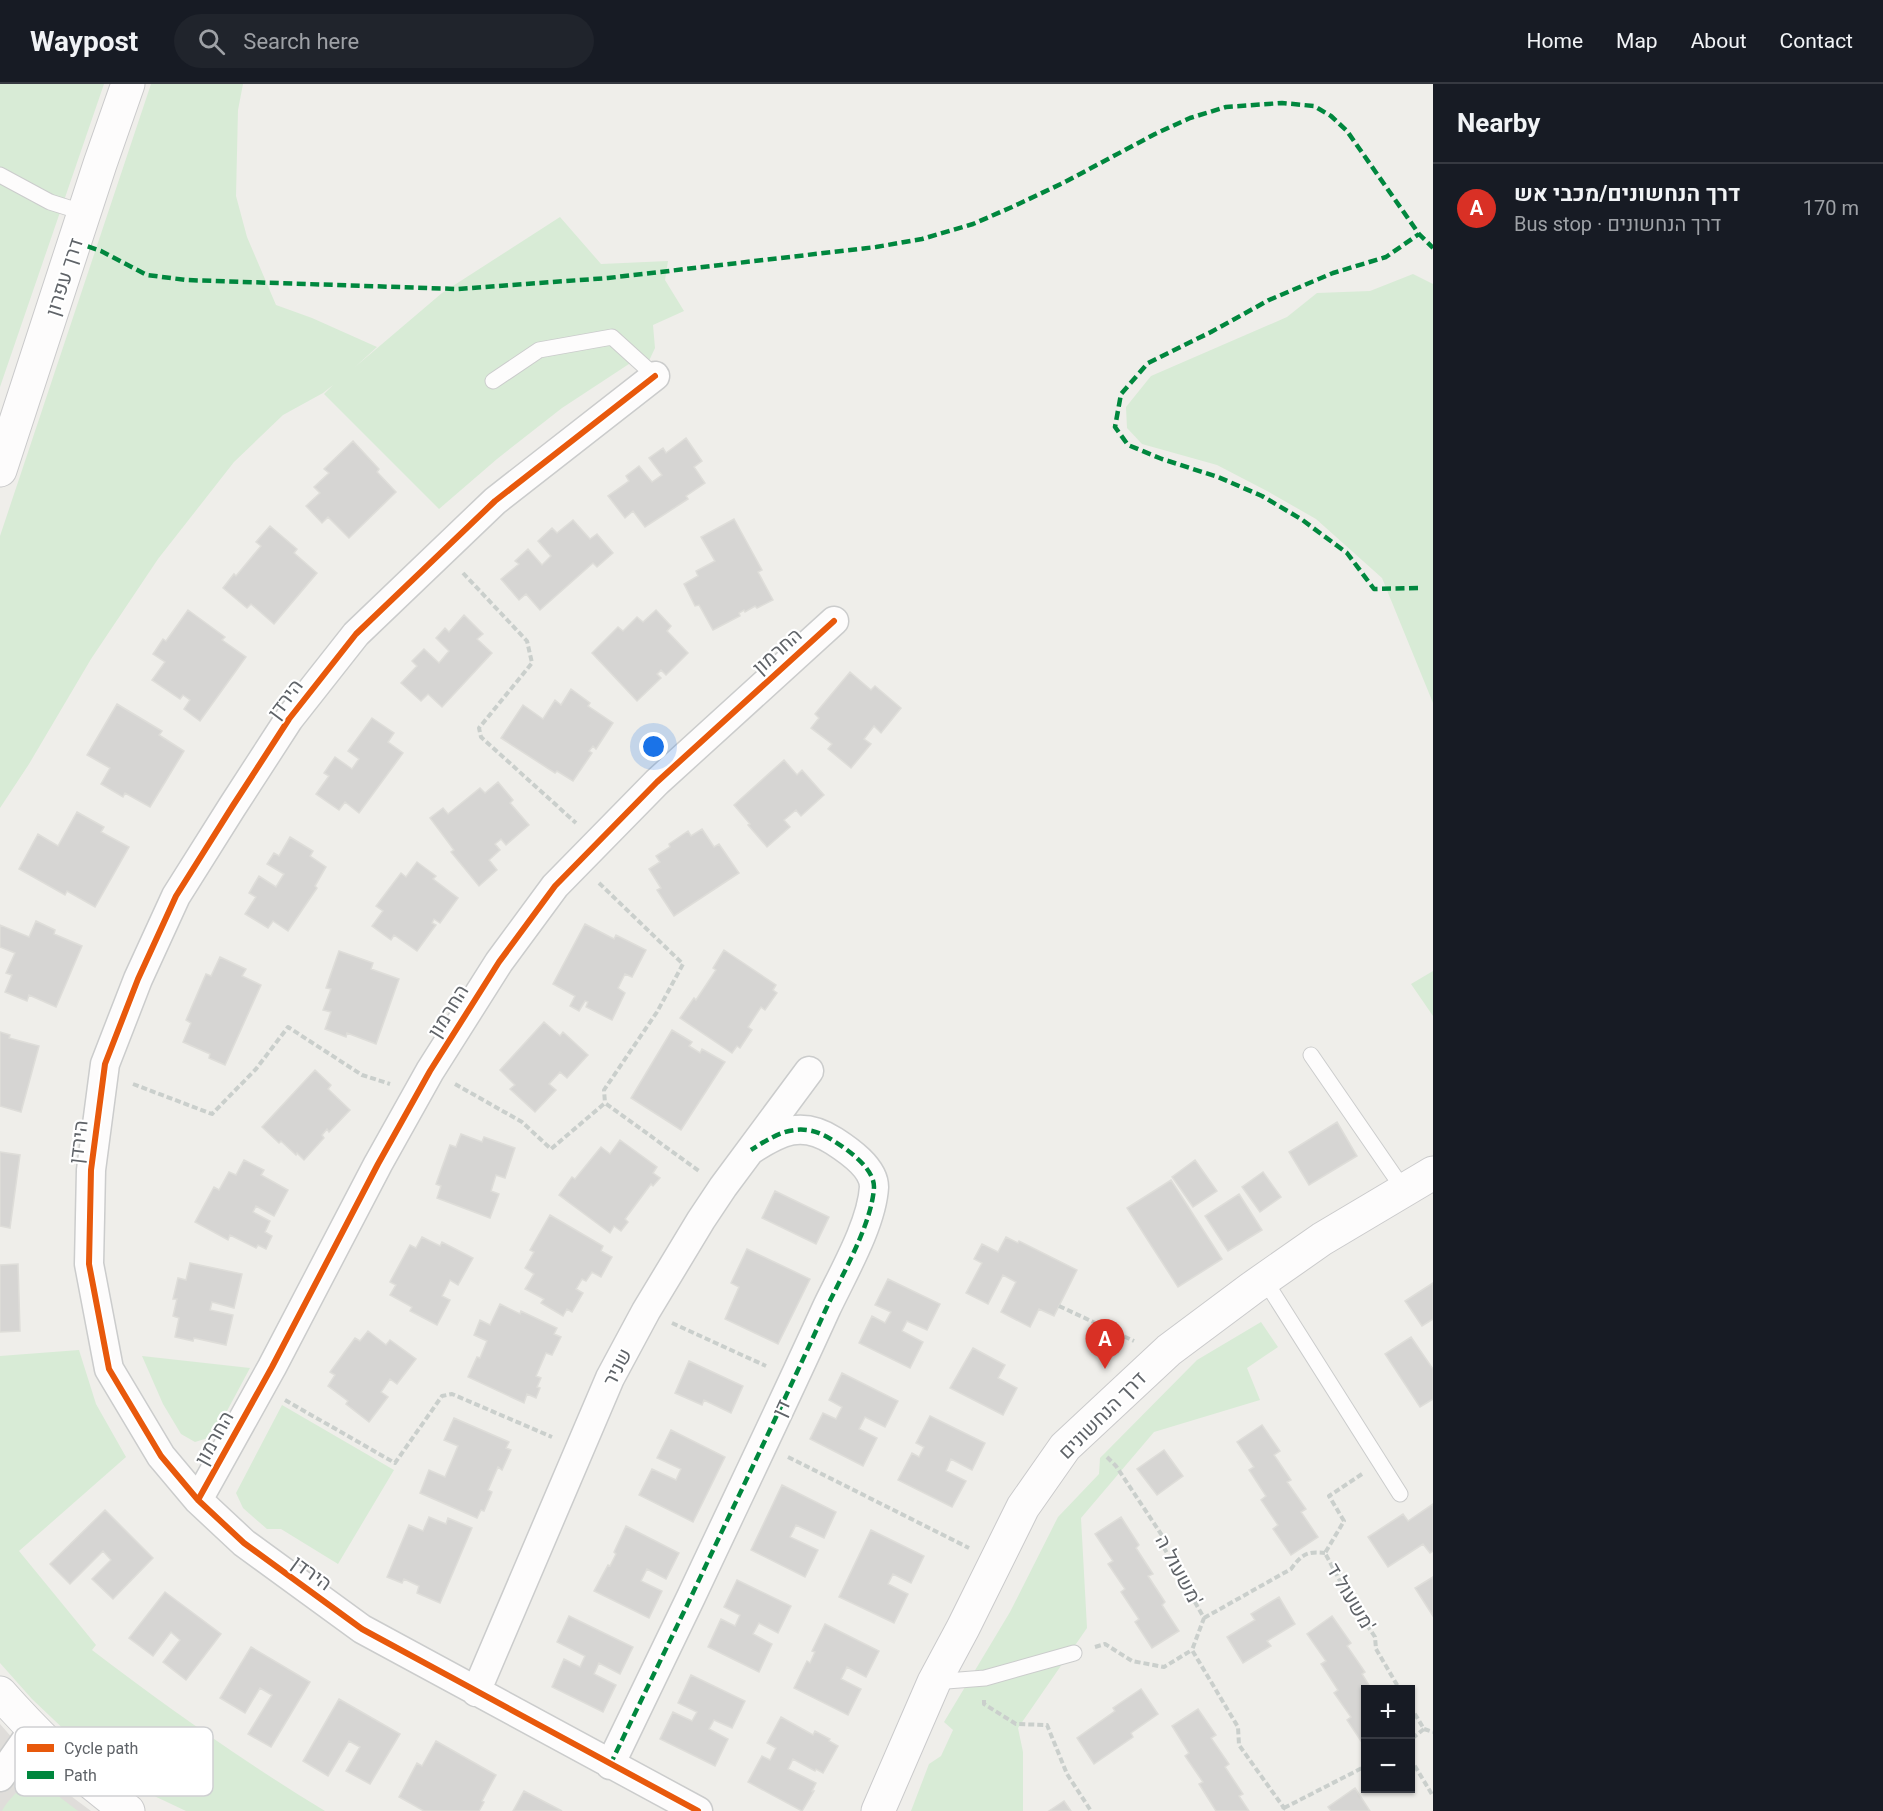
<!DOCTYPE html>
<html lang="en">
<head>
<meta charset="utf-8">
<style>
  :root { --surface:#171b24; --page:#20242c; --text:#f1f3f6; --muted:#9ea1a6; --line:#363941; --accent:#d93025 }
  body { margin:0; font-family:Roboto,Heebo,sans-serif; background:var(--page); color:var(--text) }
  .controls { position:absolute; right:18px; bottom:18px; display:grid; overflow:hidden; border-radius:0px; box-shadow:0 2px 4px #0004 }
  .controls button { width:54px; height:54px; display:grid; place-items:center; padding:0; border:0; border-bottom:2px solid var(--line); background:var(--surface); color:var(--text); font:30px sans-serif }
  .you { position:absolute; left:654px; top:663px; width:21px; height:21px; margin:-15px; border:4px solid #fff; border-radius:50%; background:#1a73e8; box-shadow:0 0 0 9px #1a73e833 }
  .badge { display:grid; place-items:center; width:39px; height:39px; border-radius:50%; background:var(--accent); color:#fff; font-size:20px; font-weight:700 }
  .pin { position:absolute; translate:-50% -50px; filter:drop-shadow(0 2px 3px #0008) }
  .pin::after { content:''; position:absolute; top:32px; width:21px; height:18px; background:inherit; clip-path:polygon(0 0,100% 0,50% 100%) }
  .list { margin:0; padding:0; list-style:none }
  h2 { display:flex; justify-content:space-between; align-items:center; height:78px; margin:0; padding:0 24px; font-size:26px }
  h2 small { font-size:20px; font-weight:400; color:var(--muted) }
  .list li { display:grid; grid-template-columns:39px 1fr auto; gap:18px; align-items:center; box-sizing:border-box; height:90px; padding:0 24px; border-top:2px solid var(--line) }
  .list b { display:block; font-size:22px; white-space:nowrap }
  .list p { margin:0; font-size:20px; white-space:nowrap; color:var(--muted) }
  .list em { font-size:20px; font-style:normal; color:var(--muted) }
  .icon { flex:none; width:33px; height:33px; fill:none; stroke:currentColor; stroke-width:2; stroke-linecap:round; stroke-linejoin:round }
  .map { position:relative; flex:none; width:1433px; height:1727px; overflow:hidden }
  header { display:flex; align-items:center; gap:36px; box-sizing:border-box; height:84px; padding:0 30px; background:var(--surface); border-bottom:2px solid var(--line) }
  header strong { font-size:28px }
  nav { display:flex; gap:33px; margin-inline-start:auto; font-size:21px }
  .search { width:420px; height:54px; background:var(--page); display:flex; align-items:center; gap:15px; box-sizing:border-box; padding:0 21px; border-radius:33px; color:var(--muted); font-size:22px }
  main { display:flex }
  aside { flex:1; background:var(--surface) }
  .map>svg:first-child { display:block }
  .industrial { fill:#dfddda }
  .green { fill:#d8ebd6 }
  .building { fill:#d6d5d3; stroke:#deddd9; stroke-width:1.5 }
  .lines { fill:none; stroke-linecap:round; stroke-linejoin:round }
  .lane-casing { stroke:#cbcccc; stroke-width:17 }
  .street-casing { stroke:#cbcccc; stroke-width:31 }
  .secondary-casing { stroke:#cacacb; stroke-width:35 }
  .path { stroke:#cacfcc; stroke-width:4; stroke-dasharray:6 3; stroke-linecap:butt }
  .lane { stroke:#fdfcfc; stroke-width:15 }
  .street { stroke:#fdfcfc; stroke-width:28 }
  .secondary { stroke:#fdfcfc; stroke-width:33 }
  .quiet { stroke:#00873e; stroke-width:4.5; stroke-dasharray:9 4.5; stroke-linecap:butt }
  .cycleway-casing { stroke:#fff; stroke-width:10 }
  .cycleway { stroke:#e8590c; stroke-width:6 }
  .labels { text-anchor:middle; dominant-baseline:central; stroke-width:4.5; stroke-linejoin:round; paint-order:stroke }
  .street-label { font-size:20px; fill:#5f6368; stroke:#fff }
  .key { fill:#fff; stroke:#cfd0d2; stroke-width:1.5 }
  .key-label { font-size:16px; fill:#5f6368 }
</style>
</head>
<body>
<header>
<strong>Waypost</strong>
<div class="search"><svg class="icon" aria-label="search" viewBox="0 0 24 24"><circle cx="10" cy="10" r="6"/><path d="M15 15l6 6"/></svg>Search here</div>
<nav><a>Home</a><a>Map</a><a>About</a><a>Contact</a></nav>
</header>
<main>
<div class="map">
<svg width="1433" height="1727" viewBox="0 0 1433 1727">
  <rect width="100%" height="100%" fill="#efeeea"/>
  <path class="industrial" d="M0,1640L48,1695L91,1727H0Z"/>
  <path class="green" d="M0,0H104L0,303Z
    M151,0H243L238,26L236,112L247,153L276,221L312,234L377,263L355,283L442,209L560,133L601,180L668,177L665,196L684,227L653,241L655,264L647,281L632,278L562,324L497,375L439,425L324,310L333,301L323,309L283,331L234,378L158,475L91,575L29,680L0,724V452Z
    M1413,190L1433,200V619L1382,494L1316,435L1267,407L1217,381L1142,360L1127,344L1126,323L1151,292L1287,233L1317,209L1370,207Z
    M1433,887V932L1411,900Z
    M1261,1238L1278,1263L1247,1284L1260,1316L1154,1348L1081,1434L1087,1544L1018,1644L1023,1668V1727H911L929,1680L941,1672L953,1646L944,1638L1010,1528L1058,1433L1099,1390L1100,1374L1197,1276Z
    M79,1266L96,1320L126,1373L19,1467L96,1561L92,1566C167,1623 244,1678 325,1727H186L114,1693L32,1615L0,1579V1272Z
    M142,1272L250,1284L220,1340L208,1354L195,1358L181,1350L163,1320Z
    M282,1321L394,1386L338,1480L281,1445H267L243,1424L236,1409Z
    M40,1695L47,1699L57,1711L78,1727H2C9,1714 25,1698 40,1695Z"/>
  <path class="building" d="M686,354L702,377L694,383L705,399L686,412L688,415L645,443L633,427L625,434L608,412L629,397L626,392L639,382L652,398L662,391L649,374L663,364L666,369Z
    M353,357L379,385L377,388L396,408L349,454L328,433L322,439L306,422L320,409L314,403L329,389L324,385Z
    M734,435L762,486L758,488L773,516L757,524L755,522L745,528L744,526L739,529L740,532L713,546L699,521L695,522L684,500L698,492L696,487L715,477L701,453Z
    M573,436L590,455L597,450L613,469L597,483L593,479L540,526L526,510L519,516L501,495L519,480L515,477L528,465L542,481L551,472L538,457L552,444L557,449Z
    M270,442L297,465L294,469L317,489L274,540L251,520L247,524L223,504L234,490L236,492L261,462L256,458Z
    M188,526L225,553L222,556L246,573L200,637L184,625L190,616L183,611L180,615L152,596L165,578L153,570L163,555L166,557Z
    M656,526L671,542L667,547L688,569L666,591L661,586L657,590L661,594L637,617L592,569L618,543L623,547L637,533L643,538Z
    M464,531L483,550L477,555L492,569L442,623L428,610L421,617L401,599L417,582L412,577L424,565L439,579L449,567L436,554L445,544L449,548Z
    M850,588L871,606L875,602L901,624L881,649L874,642L864,655L871,660L851,684L828,665L832,660L811,644L819,634L815,630Z
    M571,605L590,619L588,622L613,639L596,665L593,662L589,667L592,669L573,697L557,687L555,689L501,654L523,621L543,635L555,616L561,621Z
    M117,620L162,647L159,651L184,667L150,723L125,709L123,713L101,700L110,684L87,671Z
    M372,634L394,649L388,658L403,669L359,729L345,718L339,726L316,710L329,692L324,689L335,673L352,685L359,675L348,667Z
    M784,676L797,691L802,686L824,711L801,732L796,726L784,736L790,743L767,763L748,741L750,740L734,721Z
    M498,698L513,716L510,719L529,741L506,761L501,755L495,760L500,766L489,776L497,786L479,802L451,768L454,766L430,734L443,724L448,730L480,704L485,709Z
    M77,728L104,743L101,748L129,763L95,823L67,807L65,811L19,785L38,750L58,762Z
    M702,745L714,763L719,760L739,789L674,832L657,806L661,804L649,785L660,778L656,772L670,763L669,760L688,747L691,752Z
    M290,753L313,767L310,772L326,783L315,802L317,804L288,847L273,837L268,844L245,830L256,813L249,809L259,792L276,803L284,790L267,780L274,769L279,772Z
    M417,778L436,792L433,795L458,814L440,839L434,835L432,839L436,841L417,867L394,851L391,856L372,842L383,827L376,822L401,789L406,793Z
    M36,837L55,846L54,850L82,862L56,923L29,911L27,917L5,908L12,891L6,889L15,869L0,863V841L29,853Z
    M585,840L614,855L616,851L646,866L632,893L625,890L618,904L625,909L612,936L586,923L588,918L585,917L579,927L570,922L575,912L553,900Z
    M724,866L776,901L773,906L777,909L765,926L761,923L748,943L752,946L740,964L737,962L732,969L680,934L694,914L696,916L716,886L713,884Z
    M339,867L373,879L371,885L399,895L376,960L347,949L346,953L325,945L331,928L323,926L331,905L326,904Z
    M220,873L246,885L242,892L261,901L225,981L209,974L210,970L183,958L191,939L186,936L206,890L211,892Z
    M544,938L560,952L563,948L588,971L567,994L560,988L549,1000L556,1006L535,1028L510,1005L515,1001L500,986Z
    M672,946L692,958L689,962L700,969L702,965L725,978L681,1046L631,1014Z
    M0,948L10,951L9,954L39,962L21,1028L0,1022Z
    M315,986L331,1001L328,1005L350,1026L329,1048L327,1045L322,1051L324,1054L304,1076L297,1069L296,1071L281,1057L279,1059L262,1043Z
    M1337,1038L1357,1072L1309,1101L1289,1068Z
    M461,1050L482,1058L484,1053L515,1064L505,1094L496,1091L491,1107L499,1110L490,1134L437,1114L441,1102L436,1100L450,1061L456,1063Z
    M620,1056L657,1083L653,1089L660,1094L653,1102L651,1100L625,1135L628,1138L621,1147L614,1142L610,1149L559,1111L572,1093L575,1095L601,1063L610,1070Z
    M0,1068L20,1071L10,1144L0,1142Z
    M244,1076L264,1086L261,1091L288,1106L274,1132L256,1122L253,1128L270,1137L265,1148L272,1152L266,1165L258,1161L256,1164L230,1151L228,1156L195,1138L214,1103L219,1106L229,1088L236,1091Z
    M1195,1076L1217,1107L1193,1123L1172,1093Z
    M1263,1088L1281,1113L1260,1128L1242,1103Z
    M1171,1096L1222,1175L1178,1203L1127,1124Z
    M775,1107L829,1133L816,1160L762,1134Z
    M1239,1110L1262,1146L1228,1167L1205,1132Z
    M550,1131L603,1162L601,1167L612,1173L601,1193L592,1188L586,1197L582,1195L576,1205L583,1209L572,1228L567,1225L563,1232L541,1219L544,1215L525,1205L534,1190L525,1184L534,1168L530,1166Z
    M422,1153L440,1162L442,1158L473,1174L458,1201L450,1196L442,1212L450,1216L437,1241L410,1227L412,1223L390,1211L396,1201L390,1198L410,1161L416,1164Z
    M1006,1153L1018,1159L1019,1157L1077,1186L1054,1232L1039,1225L1030,1243L1001,1228L1016,1198L1003,1191L988,1220L966,1209L982,1179L974,1175L982,1160L998,1168Z
    M747,1165L810,1195L778,1260L725,1235L739,1203L731,1199Z
    M190,1179L242,1190L234,1224L212,1218L210,1226L233,1231L226,1261L194,1254L193,1257L175,1253L179,1234L173,1232L177,1215H173L178,1194L186,1196Z
    M18,1180L20,1247L0,1248V1181Z
    M888,1195L940,1220L927,1246L907,1237L902,1247L923,1258L910,1284L859,1259L872,1232L885,1239L891,1228L875,1221Z
    M1433,1199V1235L1422,1242L1405,1217Z
    M500,1220L520,1230L521,1227L557,1244L554,1250L561,1253L552,1271L546,1269L536,1292L541,1294L537,1303L540,1304L536,1314L527,1310L524,1319L468,1293L477,1273L480,1274L487,1257L474,1251L480,1236L490,1241Z
    M368,1247L386,1261L390,1256L416,1275L397,1300L390,1295L381,1308L388,1313L369,1338L346,1320L348,1317L328,1302L335,1291L330,1288L355,1254L360,1257Z
    M1411,1253L1433,1285V1315L1420,1323L1385,1270Z
    M973,1264L1005,1281L998,1294L1017,1304L1003,1331L950,1304Z
    M689,1277L743,1302L731,1329L704,1316L702,1321L675,1309Z
    M842,1289L898,1317L885,1343L865,1333L859,1345L877,1354L863,1382L810,1355L823,1329L836,1335L842,1323L829,1316Z
    M930,1332L985,1359L972,1386L951,1375L946,1387L966,1397L952,1423L898,1396L912,1369L919,1373L924,1363L916,1359Z
    M454,1334L509,1358L506,1364L511,1366L502,1386L498,1383L488,1406L492,1408L484,1427L481,1426L477,1434L420,1409L429,1386L445,1393L458,1362L444,1356Z
    M1262,1341L1280,1367L1274,1371L1291,1396L1287,1398L1306,1425L1301,1428L1318,1453L1291,1471L1273,1445L1278,1441L1261,1416L1266,1412L1249,1386L1254,1383L1237,1358Z
    M671,1346L725,1373L693,1438L639,1411L652,1385L676,1396L681,1385L657,1374Z
    M1164,1366L1183,1392L1157,1411L1137,1385Z
    M782,1401L836,1428L824,1454L796,1441L790,1453L818,1466L805,1493L751,1466Z
    M1433,1420V1467L1430,1469L1423,1460L1388,1483L1368,1453L1403,1430L1408,1437Z
    M105,1426L153,1474L113,1515L92,1495L111,1476L103,1467L70,1500L50,1480Z
    M429,1433L446,1440L448,1434L472,1444L440,1519L417,1509L419,1502L404,1495L402,1499L387,1493L409,1441L423,1447Z
    M1121,1433L1139,1461L1136,1464L1153,1490L1148,1492L1165,1518L1162,1521L1179,1547L1152,1564L1135,1538L1139,1535L1121,1508L1125,1505L1108,1480L1113,1477L1095,1450Z
    M626,1442L679,1469L666,1495L647,1485L641,1497L662,1507L649,1534L594,1507L608,1481L610,1482L616,1470L614,1468Z
    M871,1446L924,1472L911,1499L893,1490L888,1500L908,1510L894,1539L839,1513Z
    M1433,1493V1532L1415,1504Z
    M737,1496L791,1522L778,1549L759,1539L753,1550L772,1560L759,1588L708,1563L721,1535L735,1542L740,1531L724,1523Z
    M165,1508L221,1550L186,1596L163,1578L180,1556L171,1548L153,1572L129,1554Z
    M1279,1513L1295,1540L1267,1557L1271,1562L1243,1579L1227,1553L1255,1536L1251,1530Z
    M569,1532L633,1563L620,1590L599,1579L594,1590L616,1601L603,1628L552,1603L564,1575L580,1583L585,1572L557,1558Z
    M1332,1532L1351,1559L1347,1562L1365,1588L1362,1590L1372,1606H1366L1365,1663L1347,1636L1351,1633L1334,1609L1338,1606L1321,1580L1326,1577L1307,1550Z
    M825,1540L879,1567L866,1593L847,1583L841,1595L861,1605L848,1631L794,1604L807,1577L810,1579L815,1568L812,1567Z
    M251,1563L310,1598L271,1663L248,1650L272,1611L260,1604L245,1629L220,1614Z
    M691,1591L745,1617L732,1644L714,1636L709,1645L728,1655L715,1682L660,1655L673,1628L692,1637L697,1628L678,1619Z
    M1141,1605L1158,1630L1131,1649L1133,1653L1094,1680L1077,1654L1115,1627L1113,1624Z
    M339,1615L400,1650L370,1700L346,1687L360,1663L349,1657L328,1692L303,1677Z
    M1198,1625L1216,1651L1211,1654L1229,1680L1225,1683L1243,1710L1239,1712L1249,1727H1216L1199,1700L1203,1698L1185,1672L1189,1669L1172,1642Z
    M781,1633L813,1651L815,1647L830,1655L829,1657L838,1662L823,1689L816,1685L815,1687L793,1675L788,1685L816,1699L812,1707H814L802,1727L748,1698L762,1672L770,1676L776,1664L767,1659Z
    M436,1657L496,1691L482,1717L484,1718L479,1727H424L399,1713L417,1679L422,1682Z
    M1355,1704L1370,1727H1331L1328,1723Z
    M524,1707L562,1727H513Z
    M1064,1717L1071,1727H1049Z"/>
  <g class="lines">
    <defs>
      <path id="lane" d="M0,91L50,118L85,129
        M493,297L539,266L612,253L655,292
        M1311,971L1404,1106
        M1264,1195L1400,1410
        M934,1598L985,1594L1074,1569"/>
      <path id="street" d="M655,292L495,417L356,550L289,635L232,723L176,812L138,895L105,980L91,1086L89,1180L109,1285L161,1372L198,1416L244,1459L362,1545L698,1727
        M198,1416L272,1283L378,1080L430,987L499,878L555,802L657,698L834,537
        M476,1608L610,1294L646,1227L701,1136L723,1103L809,987
        M610,1681C637,1625 664,1569 691,1513C736,1417 782,1322 826,1225C842,1191 872,1140 874,1103C874,1084 848,1066 834,1057C802,1036 780,1047 751,1066
        M0,1693L33,1646"/>
      <path id="secondary" d="M0,386L100,80L128,0
        M0,1609C39,1653 80,1693 128,1727
        M878,1727L934,1598L963,1544L1023,1423L1065,1363L1169,1266L1252,1204L1322,1155L1433,1089"/>
    </defs>
    <use href="#lane" class="lane-casing"/>
    <use href="#street" class="street-casing"/>
    <use href="#secondary" class="secondary-casing"/>
    <path class="path" d="M463,489L527,557L532,579L479,644L481,653L576,739
      M599,799L683,880L657,928L604,1006L605,1019
      M133,1000L212,1030L256,985L288,943L362,991L390,1000
      M455,1000L522,1038L551,1065L605,1019L699,1087
      M1059,1222L1134,1257
      M672,1239L766,1282
      M285,1316L395,1379L442,1312L452,1310L552,1353
      M788,1373L969,1464
      M1107,1373L1116,1382L1163,1453V1462L1204,1534L1192,1566L1238,1643L1239,1661L1284,1724L1282,1727
      M1362,1390L1329,1412L1344,1437L1325,1469L1347,1510L1375,1553L1376,1565L1400,1606
      M1204,1534L1291,1485C1302,1470 1307,1467 1325,1469
      M1095,1563L1105,1560L1132,1577L1164,1583L1192,1566
      M984,1616V1620L1016,1640L1047,1641L1067,1690L1091,1727
      M1410,1622L1424,1645L1410,1656
      M1424,1645L1433,1648
      M1410,1674L1433,1712
      M1284,1724L1366,1682"/>
    <use href="#lane" class="lane"/>
    <use href="#street" class="street"/>
    <use href="#secondary" class="secondary"/>
    <path class="quiet" d="M75,158L101,167L147,191L186,196L457,205L608,194L876,163L922,155L973,140L1012,123L1063,99L1155,50L1190,34L1226,23L1282,19L1314,22L1331,32L1347,47L1419,150L1433,164
      M1418,504L1374,505L1347,469L1301,435L1262,412L1218,393L1162,375L1128,361L1115,343L1121,310L1148,279L1211,248L1269,216L1333,189L1386,173L1419,150
      M610,1681C637,1625 664,1569 691,1513C736,1417 782,1322 826,1225C842,1191 872,1140 874,1103C874,1084 848,1066 834,1057C802,1036 780,1047 751,1066"/>
    <defs>
      <path id="cycleway" d="M655,292L495,417L356,550L289,635L232,723L176,812L138,895L105,980L91,1086L89,1180L109,1285L161,1372L198,1416L244,1459L362,1545L698,1727
        M198,1416L272,1283L378,1080L430,987L499,878L555,802L657,698L834,537"/>
    </defs>
    <use href="#cycleway" class="cycleway-casing"/>
    <use href="#cycleway" class="cycleway"/>
  </g>
  <g class="labels">
    <g class="street-label">
      <text transform="translate(64 193) rotate(-72)">דרך עפרון</text>
      <text transform="translate(777 567) rotate(-42)">החרמון</text>
      <text transform="translate(285 615) rotate(-53)">הירדן</text>
      <text transform="translate(448 927) rotate(-58)">החרמון</text>
      <text transform="translate(78 1058) rotate(-83)">הירדן</text>
      <text transform="translate(617 1283) rotate(-63)">שניר</text>
      <text transform="translate(781 1324) rotate(-65)">דן</text>
      <text transform="translate(1102 1331) rotate(-45)">דרך הנחשונים</text>
      <text transform="translate(214 1354) rotate(-61)">החרמון</text>
      <text transform="translate(1179 1486) rotate(62)">משעול ה'</text>
      <text transform="translate(312 1489) rotate(36)">הירדן</text>
      <text transform="translate(1351 1513) rotate(59)">משעול ד'</text>
    </g>
  </g>
  <rect x="15" y="1643" width="198" height="69" rx="9" class="key"/>
  <rect x="27" y="1660" width="27" height="8" fill="#e8590c"/>
  <rect x="27" y="1687" width="27" height="8" fill="#00873e"/>
  <g class="key-label">
    <text x="64" y="1670">Cycle path</text>
    <text x="64" y="1697">Path</text>
  </g>
</svg>
<div class="controls">
<button>+</button>
<button>−</button>
</div>
<div class="you"></div>
<div class="pin badge" style="left:1105px;top:1285px">A</div>
</div>
<aside>
<h2>Nearby<small></small></h2>
<ul class="list">
<li><span class="badge">A</span><div><b>דרך הנחשונים/מכבי אש</b><p>Bus stop · דרך הנחשונים</p></div><em>170 m</em></li>
</ul>
</aside>
</main>
</body>
</html>
